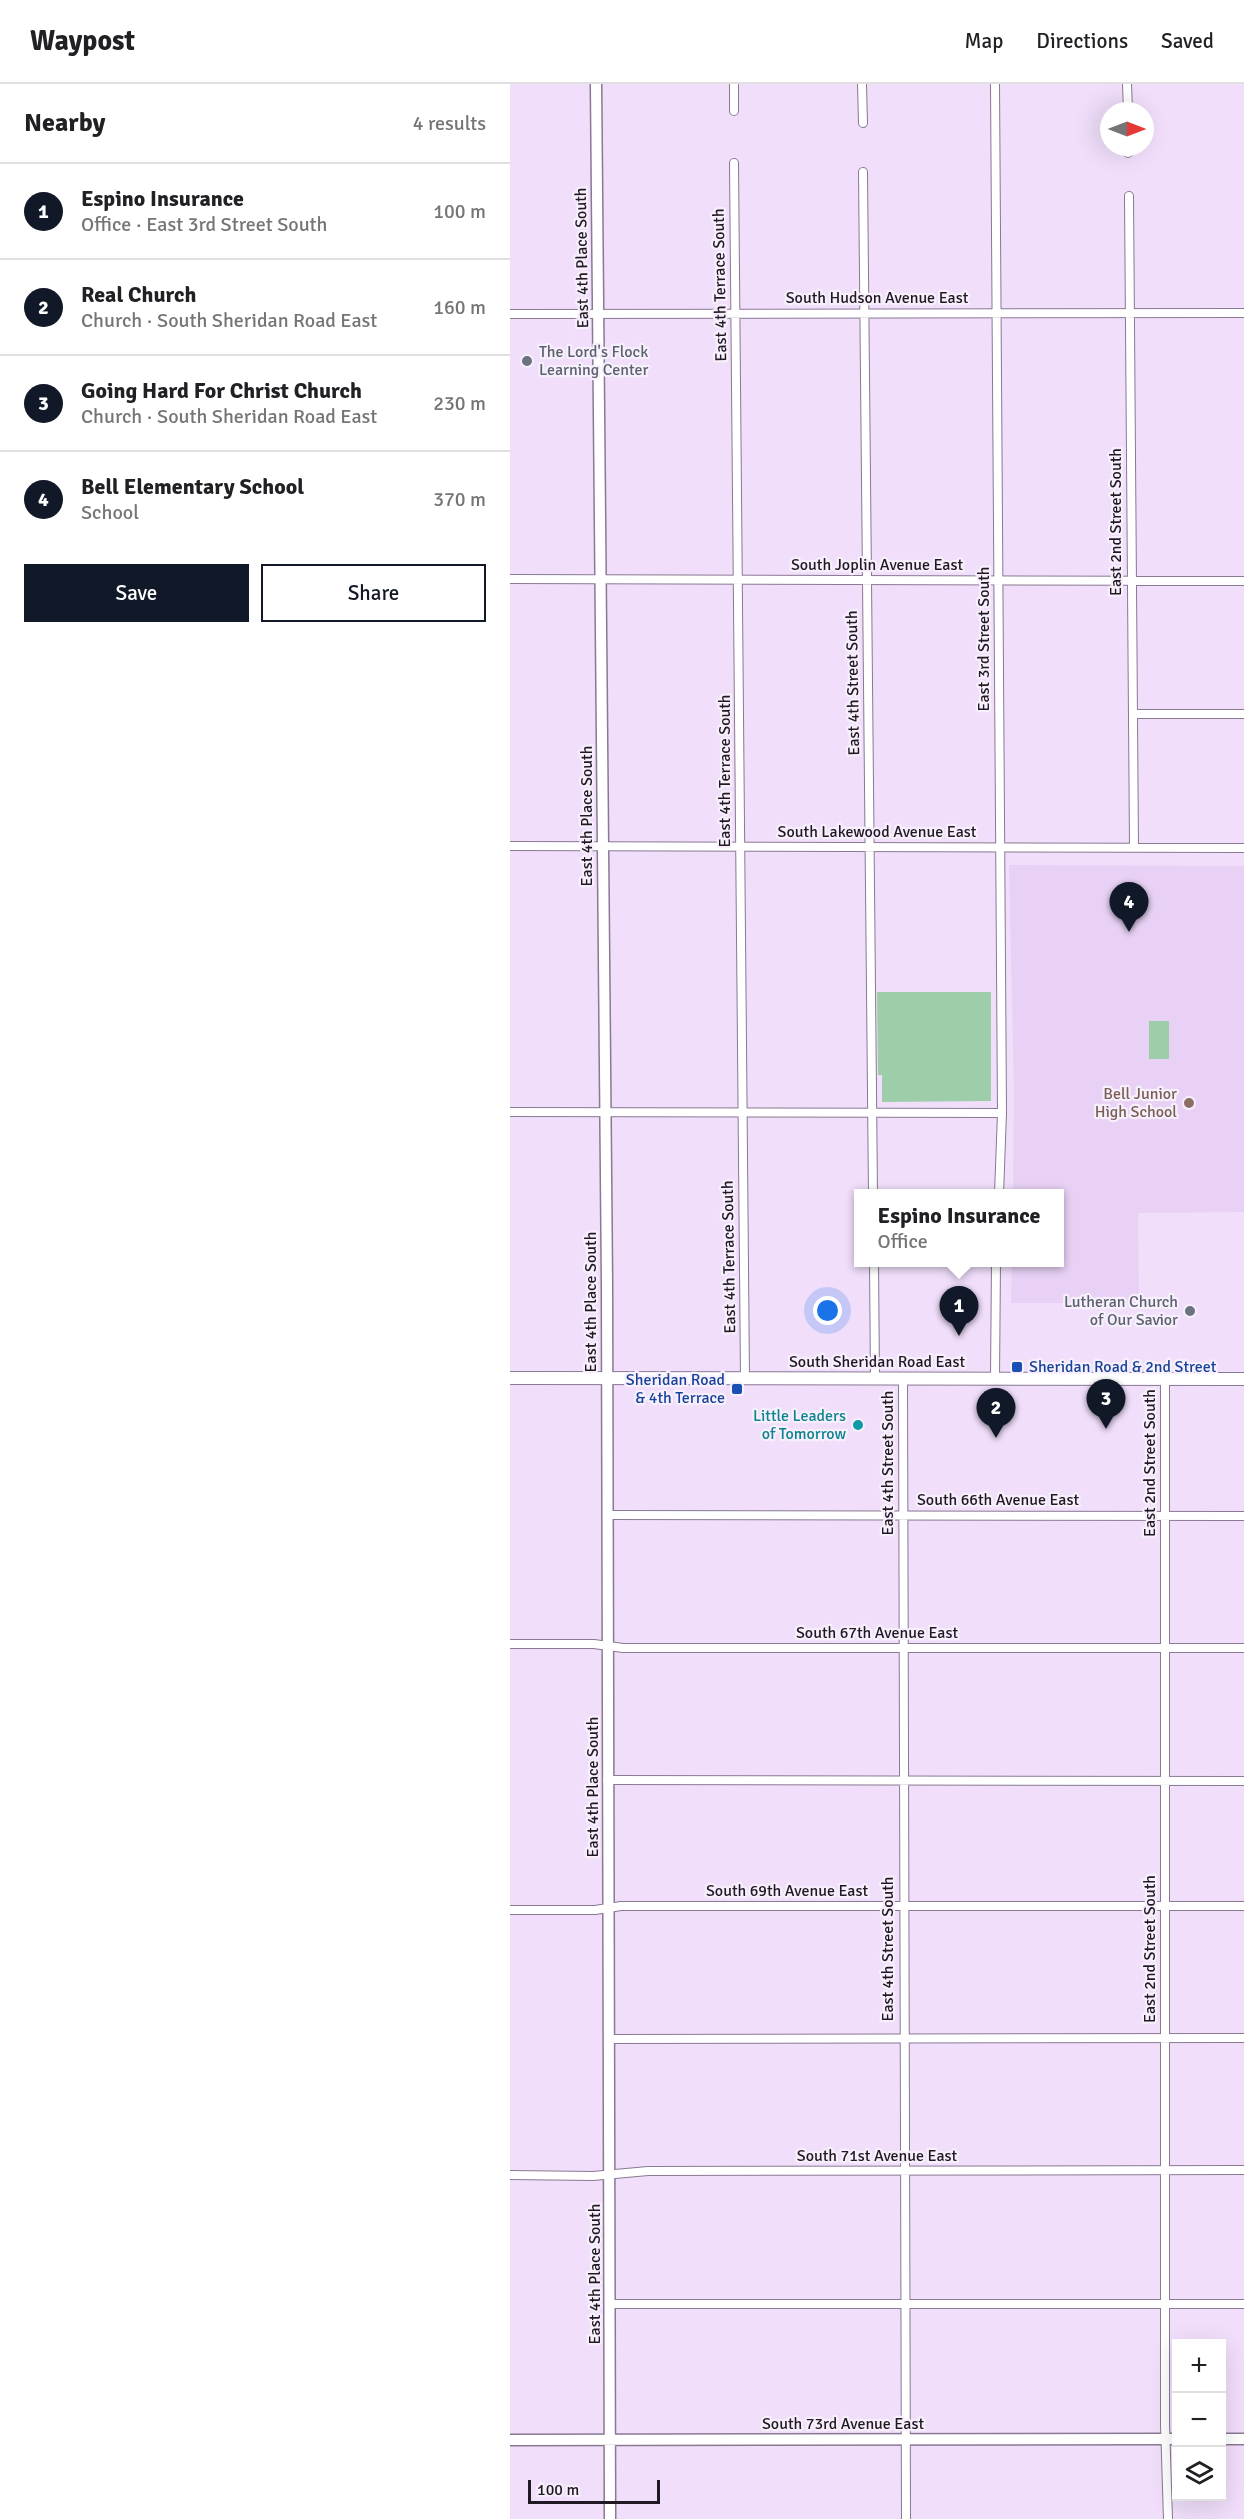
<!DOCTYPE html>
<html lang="en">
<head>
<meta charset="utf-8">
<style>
  :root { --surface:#fff; --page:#f6f6f6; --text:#202124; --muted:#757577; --line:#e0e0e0; --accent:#111827 }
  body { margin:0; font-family:Signika,sans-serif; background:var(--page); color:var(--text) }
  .controls { position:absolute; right:18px; bottom:18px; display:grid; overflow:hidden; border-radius:0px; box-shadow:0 6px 24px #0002 }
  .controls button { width:54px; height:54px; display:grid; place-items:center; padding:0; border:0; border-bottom:2px solid var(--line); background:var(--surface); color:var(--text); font:30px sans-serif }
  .compass { position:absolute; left:590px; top:18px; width:54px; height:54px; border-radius:50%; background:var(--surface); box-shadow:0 6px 24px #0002; rotate:90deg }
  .scale { position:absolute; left:18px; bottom:15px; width:132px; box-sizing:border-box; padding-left:6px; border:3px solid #201924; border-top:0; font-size:16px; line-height:21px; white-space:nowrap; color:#201924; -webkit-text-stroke:4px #f7f0fc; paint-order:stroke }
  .you { position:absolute; left:318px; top:1227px; width:21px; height:21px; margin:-15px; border:4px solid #fff; border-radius:50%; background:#1a73e8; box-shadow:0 0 0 9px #1a73e833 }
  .badge { display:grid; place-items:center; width:39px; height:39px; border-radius:50%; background:var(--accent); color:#fff; font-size:20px; font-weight:700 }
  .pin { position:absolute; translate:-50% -50px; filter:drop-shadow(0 2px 3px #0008) }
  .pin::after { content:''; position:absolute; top:32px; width:21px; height:18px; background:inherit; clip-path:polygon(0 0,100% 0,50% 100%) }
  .popup { position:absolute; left:344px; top:1105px; width:210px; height:78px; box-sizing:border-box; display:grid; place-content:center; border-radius:0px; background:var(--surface); filter:drop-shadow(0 2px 4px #0005); font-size:20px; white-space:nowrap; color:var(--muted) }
  .popup b { font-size:22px; color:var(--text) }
  .popup::after { content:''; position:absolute; left:50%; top:100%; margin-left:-12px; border:12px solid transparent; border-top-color:var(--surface) }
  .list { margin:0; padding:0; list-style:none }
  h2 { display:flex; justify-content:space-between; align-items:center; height:78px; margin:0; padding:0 24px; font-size:26px }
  h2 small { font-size:20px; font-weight:400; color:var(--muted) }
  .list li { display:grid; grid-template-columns:39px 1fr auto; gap:18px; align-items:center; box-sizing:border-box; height:96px; padding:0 24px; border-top:2px solid var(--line) }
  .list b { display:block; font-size:22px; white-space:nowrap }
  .list p { margin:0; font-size:20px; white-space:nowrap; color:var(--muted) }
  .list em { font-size:20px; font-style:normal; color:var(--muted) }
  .actions { display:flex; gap:12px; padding:18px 24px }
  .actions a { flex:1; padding:14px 0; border:2px solid var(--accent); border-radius:0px; text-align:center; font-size:21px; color:var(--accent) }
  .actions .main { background:var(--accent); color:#fff }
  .icon { flex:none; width:33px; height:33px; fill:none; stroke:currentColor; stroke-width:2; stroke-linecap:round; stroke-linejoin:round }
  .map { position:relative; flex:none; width:734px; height:2435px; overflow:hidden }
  header { display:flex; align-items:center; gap:36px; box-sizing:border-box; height:84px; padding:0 30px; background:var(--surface); border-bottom:2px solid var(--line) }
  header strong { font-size:28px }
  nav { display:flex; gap:33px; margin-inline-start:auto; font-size:21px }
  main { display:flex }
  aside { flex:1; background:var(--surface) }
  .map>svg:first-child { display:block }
  .built { fill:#e8d1f5 }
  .green { fill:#9dcda9 }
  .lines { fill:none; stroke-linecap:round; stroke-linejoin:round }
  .minor-casing { stroke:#897993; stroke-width:10 }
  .tertiary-casing { stroke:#897993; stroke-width:13 }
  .secondary-casing { stroke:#897993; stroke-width:14 }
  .minor { stroke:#fff; stroke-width:8 }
  .tertiary { stroke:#fff; stroke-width:10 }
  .secondary { stroke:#fff; stroke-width:12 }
  .worship-dot { fill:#6b7280; stroke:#f7f0fc; stroke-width:2 }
  .education-dot { fill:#8d6e63; stroke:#f7f0fc; stroke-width:2 }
  .transit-dot { fill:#1a4fb4; stroke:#f7f0fc; stroke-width:2 }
  .culture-dot { fill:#0f9aa8; stroke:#f7f0fc; stroke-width:2 }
  .labels { text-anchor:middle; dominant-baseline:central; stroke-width:4.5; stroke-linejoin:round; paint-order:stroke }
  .street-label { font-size:16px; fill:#201924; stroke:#f7f0fc }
  .worship-label { font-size:16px; fill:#5b616d; stroke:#f7f0fc; text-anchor:start }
  .education-label { font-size:16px; fill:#785e54; stroke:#f7f0fc; text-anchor:end }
  .transit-label { font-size:16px; fill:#164399; stroke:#f7f0fc; text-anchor:start }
  .culture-label { font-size:16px; fill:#0d838f; stroke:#f7f0fc; text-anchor:end }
</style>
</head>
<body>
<header>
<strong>Waypost</strong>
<nav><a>Map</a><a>Directions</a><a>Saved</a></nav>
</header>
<main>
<aside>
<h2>Nearby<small>4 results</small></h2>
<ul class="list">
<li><span class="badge">1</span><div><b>Espino Insurance</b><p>Office · East 3rd Street South</p></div><em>100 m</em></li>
<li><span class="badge">2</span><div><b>Real Church</b><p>Church · South Sheridan Road East</p></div><em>160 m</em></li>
<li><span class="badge">3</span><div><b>Going Hard For Christ Church</b><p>Church · South Sheridan Road East</p></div><em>230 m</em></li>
<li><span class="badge">4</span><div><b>Bell Elementary School</b><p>School</p></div><em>370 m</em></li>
</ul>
<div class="actions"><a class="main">Save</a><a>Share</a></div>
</aside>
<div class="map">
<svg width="734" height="2435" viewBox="0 0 734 2435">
  <rect width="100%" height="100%" fill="#f0defb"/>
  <path class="built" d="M499,781L734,782V1128L628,1129L629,1219H501L502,1179L550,1178V1110L503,1109L504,1007Z"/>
  <path class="green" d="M367,908H481V1017L372,1018V991H368Z
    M639,937H659V975H639Z"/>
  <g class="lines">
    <defs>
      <path id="minor" d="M224,0V27
        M352,0L353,39
        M485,0L492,1029L489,1110
        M617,0L618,27
        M618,63V69
        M224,79L235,1294
        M353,88L363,1110
        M619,112L624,763
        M0,230L734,229
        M0,495L734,497
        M623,630H734
        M0,762L734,764
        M0,1028L492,1029
        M364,1178L365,1294
        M393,1294L396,2435
        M485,1294L486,1178
        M655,1295V2340L658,2435
        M97,1431L734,1432
        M0,1560H84L113,1564H734
        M97,1696L734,1697
        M0,1826H85L111,1822H734
        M99,1955L734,1954
        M0,2091L83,2092L138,2087L734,2086
        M100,2220H734"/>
      <path id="tertiary" d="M86,0L97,1200L100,2435
        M712,2355H734
        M0,2356L666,2355"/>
      <path id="secondary" d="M0,1294L734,1295"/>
    </defs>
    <use href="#minor" class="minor-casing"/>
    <use href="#tertiary" class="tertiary-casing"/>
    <use href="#secondary" class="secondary-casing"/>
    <use href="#minor" class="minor"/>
    <use href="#tertiary" class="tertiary"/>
    <use href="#secondary" class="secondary"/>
  </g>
  <g class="worship-dot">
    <circle cx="17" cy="277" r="6"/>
    <circle cx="680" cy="1227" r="6"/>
  </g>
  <circle class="education-dot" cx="679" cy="1019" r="6"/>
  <g class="transit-dot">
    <rect x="501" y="1277" width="12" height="12" rx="3"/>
    <rect x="221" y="1299" width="12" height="12" rx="3"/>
  </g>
  <circle class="culture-dot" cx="348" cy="1341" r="6"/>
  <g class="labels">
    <g class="street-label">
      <text transform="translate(72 174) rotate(-91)">East 4th Place South</text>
      <text transform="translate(210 201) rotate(-91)">East 4th Terrace South</text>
      <text x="367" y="214">South Hudson Avenue East</text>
      <text transform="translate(606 438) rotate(-90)">East 2nd Street South</text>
      <text x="367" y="481">South Joplin Avenue East</text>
      <text transform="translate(474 555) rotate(-90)">East 3rd Street South</text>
      <text transform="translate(343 599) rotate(-91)">East 4th Street South</text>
      <text transform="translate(215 687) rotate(-90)">East 4th Terrace South</text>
      <text transform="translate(77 732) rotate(-90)">East 4th Place South</text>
      <text x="367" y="748">South Lakewood Avenue East</text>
      <text transform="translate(219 1173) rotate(-91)">East 4th Terrace South</text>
      <text transform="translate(81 1218) rotate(-90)">East 4th Place South</text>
      <text x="367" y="1278">South Sheridan Road East</text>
      <text transform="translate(378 1379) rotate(-90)">East 4th Street South</text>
      <text transform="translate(640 1379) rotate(-90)">East 2nd Street South</text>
      <text x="488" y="1416">South 66th Avenue East</text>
      <text x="367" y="1549">South 67th Avenue East</text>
      <text transform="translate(83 1703) rotate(-90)">East 4th Place South</text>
      <text x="277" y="1807">South 69th Avenue East</text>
      <text transform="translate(378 1865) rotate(-90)">East 4th Street South</text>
      <text transform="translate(640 1865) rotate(-90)">East 2nd Street South</text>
      <text x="367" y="2072">South 71st Avenue East</text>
      <text transform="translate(85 2190) rotate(-90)">East 4th Place South</text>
      <text x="333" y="2340">South 73rd Avenue East</text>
    </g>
    <g class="worship-label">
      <text x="29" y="268">The Lord's Flock<tspan x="29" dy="18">Learning Center</tspan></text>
      <text x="668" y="1218" text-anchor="end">Lutheran Church<tspan x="668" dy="18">of Our Savior</tspan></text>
    </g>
    <g class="education-label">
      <text x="667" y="1010">Bell Junior<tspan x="667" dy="18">High School</tspan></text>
    </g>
    <g class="transit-label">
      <text x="519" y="1283">Sheridan Road &amp; 2nd Street</text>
      <text x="215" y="1296" text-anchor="end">Sheridan Road<tspan x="215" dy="18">&amp; 4th Terrace</tspan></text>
    </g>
    <g class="culture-label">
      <text x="336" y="1332">Little Leaders<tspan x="336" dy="18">of Tomorrow</tspan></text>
    </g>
  </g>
</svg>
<div class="controls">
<button>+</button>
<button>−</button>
<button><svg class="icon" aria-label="layers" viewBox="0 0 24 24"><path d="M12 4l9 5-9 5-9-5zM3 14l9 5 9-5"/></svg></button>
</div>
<svg class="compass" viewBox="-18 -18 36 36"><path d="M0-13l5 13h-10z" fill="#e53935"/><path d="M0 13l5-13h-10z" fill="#757577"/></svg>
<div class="scale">100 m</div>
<div class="you"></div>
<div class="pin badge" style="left:449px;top:1252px">1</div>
<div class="popup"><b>Espino Insurance</b>Office</div>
<div class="pin badge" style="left:486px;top:1354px">2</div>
<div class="pin badge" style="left:596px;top:1345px">3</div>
<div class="pin badge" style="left:619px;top:848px">4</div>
</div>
</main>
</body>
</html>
